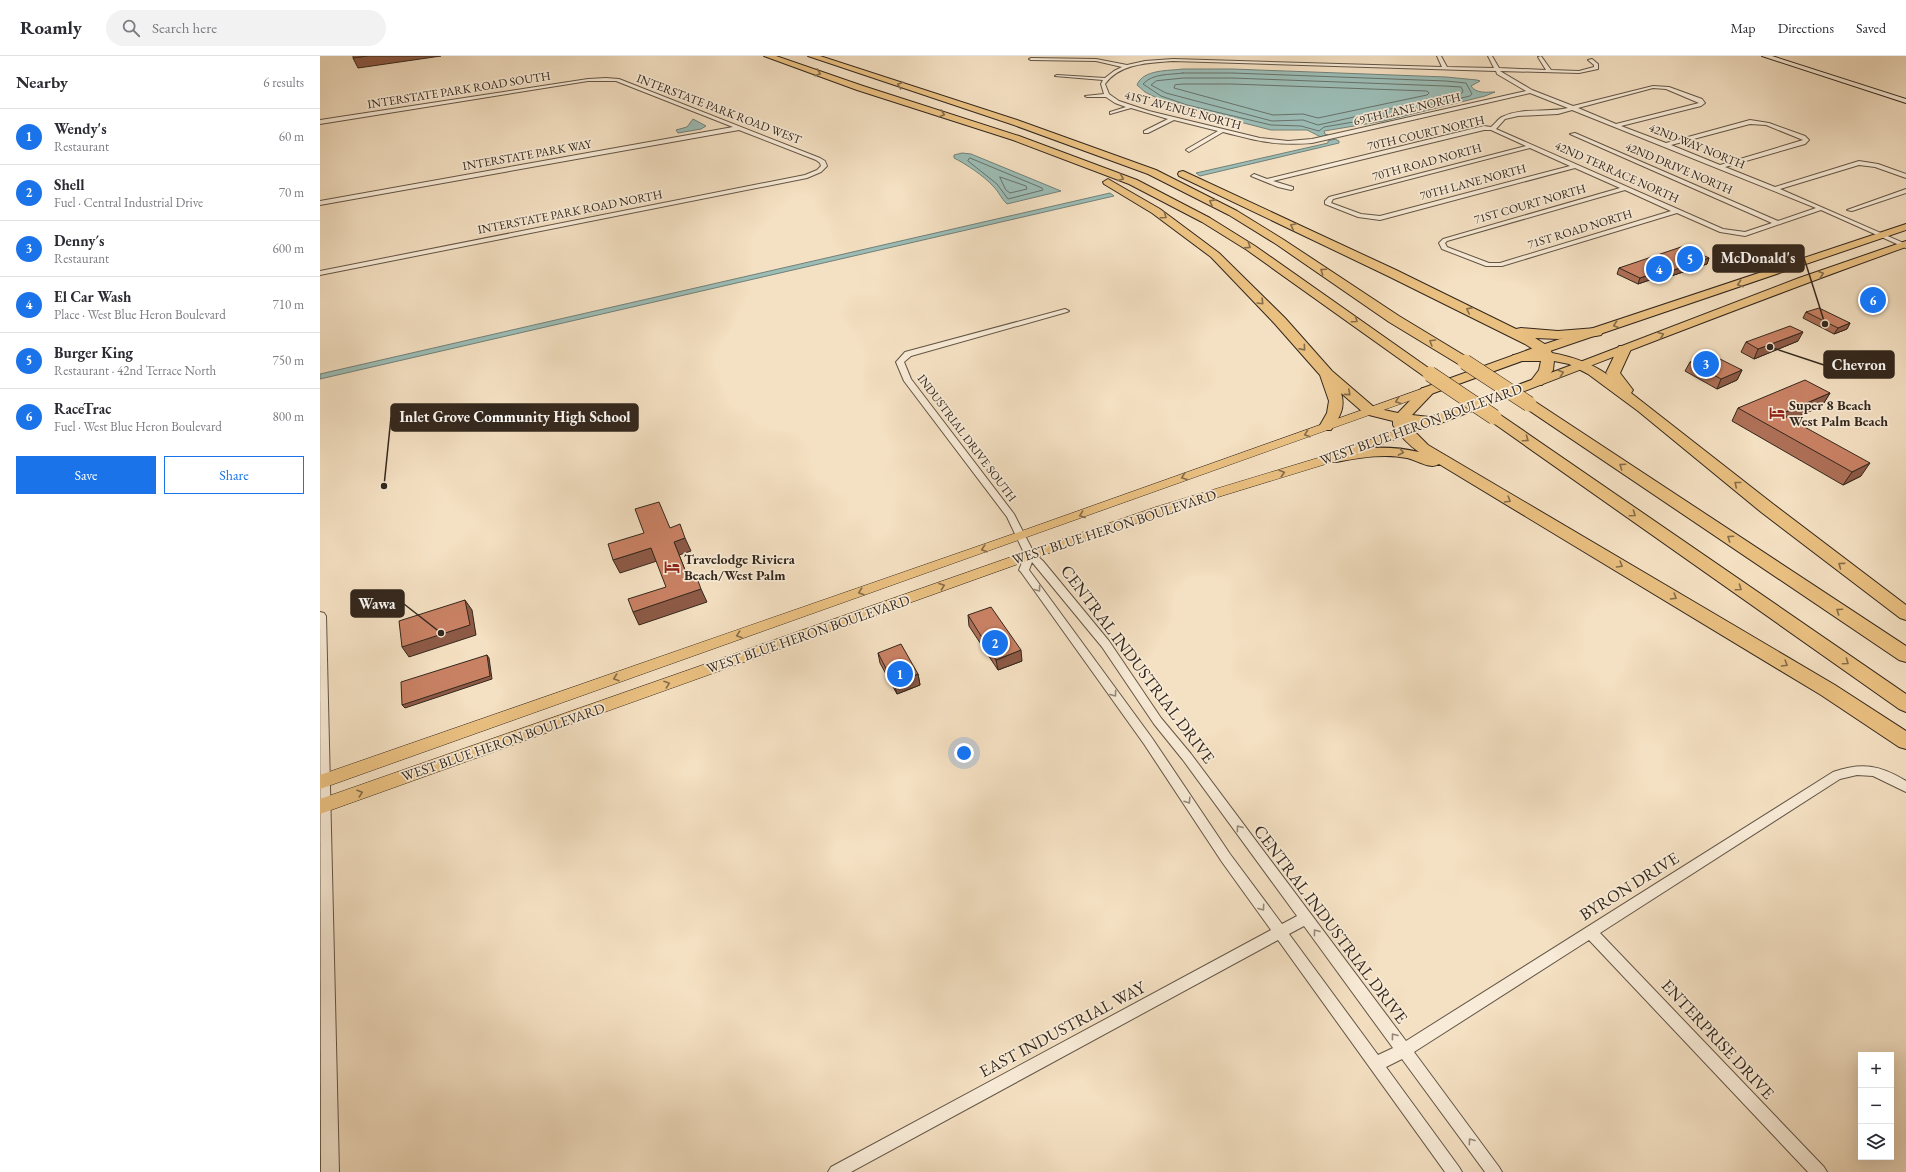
<!DOCTYPE html>
<html lang="en">
<head>
<meta charset="utf-8">
<style>
  :root { --surface:#fff; --page:#f2f2f3; --text:#2b2b33; --muted:#7c7c81; --line:#e1e1e2; --accent:#1a73e8 }
  body { margin:0; font-family:"EB Garamond",serif; background:var(--page); color:var(--text) }
  .controls { position:absolute; right:12px; bottom:12px; display:grid; overflow:hidden; border-radius:0px; box-shadow:0 4px 16px #0002 }
  .controls button { width:36px; height:36px; display:grid; place-items:center; padding:0; border:0; border-bottom:1px solid var(--line); background:var(--surface); color:var(--text); font:20px sans-serif }
  .you { position:absolute; left:644px; top:697px; width:14px; height:14px; margin:-10px; border:3px solid #fff; border-radius:50%; background:#1a73e8; box-shadow:0 0 0 6px #1a73e833 }
  .badge { display:grid; place-items:center; width:26px; height:26px; border-radius:50%; background:var(--accent); color:#fff; font-size:13px; font-weight:700 }
  .pin { position:absolute; translate:-50% -50%; border:2px solid #fff; box-shadow:0 1px 4px #0006 }
  .list { margin:0; padding:0; list-style:none }
  h2 { display:flex; justify-content:space-between; align-items:center; height:52px; margin:0; padding:0 16px; font-size:17px }
  h2 small { font-size:13px; font-weight:400; color:var(--muted) }
  .list li { display:grid; grid-template-columns:26px 1fr auto; gap:12px; align-items:center; box-sizing:border-box; height:56px; padding:0 16px; border-top:1px solid var(--line) }
  .list b { display:block; font-size:15px; white-space:nowrap }
  .list p { margin:0; font-size:13px; white-space:nowrap; color:var(--muted) }
  .list em { font-size:13px; font-style:normal; color:var(--muted) }
  .actions { display:flex; gap:8px; padding:12px 16px }
  .actions a { flex:1; padding:9px 0; border:1px solid var(--accent); border-radius:0px; text-align:center; font-size:14px; color:var(--accent) }
  .actions .main { background:var(--accent); color:#fff }
  .icon { flex:none; width:22px; height:22px; fill:none; stroke:currentColor; stroke-width:2; stroke-linecap:round; stroke-linejoin:round }
  .map { position:relative; flex:none; width:1586px; height:1116px; overflow:hidden }
  header { display:flex; align-items:center; gap:24px; box-sizing:border-box; height:56px; padding:0 20px; background:var(--surface); border-bottom:1px solid var(--line) }
  header strong { font-size:19px }
  nav { display:flex; gap:22px; margin-inline-start:auto; font-size:14px }
  .search { width:280px; height:36px; background:var(--page); display:flex; align-items:center; gap:10px; box-sizing:border-box; padding:0 14px; border-radius:22px; color:var(--muted); font-size:15px }
  main { display:flex }
  aside { flex:1; background:var(--surface) }
  .map>svg:first-child { display:block }
  .water { fill:#9cbdb6; stroke:#728179 }
  .lines { fill:none; stroke-linecap:round; stroke-linejoin:round }
  .shore { stroke:#68726a; stroke-width:1 }
  .minor-casing { stroke:#635546; stroke-width:2 }
  .tertiary-casing { stroke:#635546; stroke-width:2 }
  .secondary-casing { stroke:#33271d; stroke-width:2 }
  .primary-casing { stroke:#33271d; stroke-width:1 }
  .trunk-casing { stroke:#33271d; stroke-width:2 }
  .motorway-casing { stroke:#33271d; stroke-width:2 }
  .minor { fill:#f8ebd7; fill-rule:evenodd }
  .tertiary { fill:#f8ebd7; fill-rule:evenodd }
  .secondary { fill:#f8ebd7; fill-rule:evenodd }
  .primary { fill:#eac081; fill-rule:evenodd }
  .trunk { fill:#eac081; fill-rule:evenodd }
  .motorway { fill:#eac081; fill-rule:evenodd }
  .motorway-bridge-casing { stroke:#33271d; stroke-width:16; stroke-linecap:butt }
  .motorway-bridge { stroke:#eac081; stroke-width:15 }
  .wall { fill:#ad6f56; stroke:#33271d }
  .shaded-wall { fill:#8d5a46; stroke:#33271d }
  .building { fill:#c98164; stroke:#33271d }
  .oneway { stroke:#856c4a }
  .oneway2 { stroke:#96897a }
  .labels { text-anchor:middle; dominant-baseline:central; stroke-width:3.5; stroke-linejoin:round; paint-order:stroke }
  .far-street-label { font-size:12px; fill:#33271d; stroke:#f8ebd7 }
  .poi-label { font-size:14px; font-weight:bold; fill:#33271d; stroke:#f8ebd7; text-anchor:start }
  .street-label { font-size:14px; fill:#33271d; stroke:#f8ebd7 }
  .near-street-label { font-size:17px; fill:#33271d; stroke:#f8ebd7 }
  .leader { fill:none; stroke:#33271d; stroke-width:1.5 }
  .callout-dot { fill:#33271d; stroke:#f8ebd7; stroke-width:1.5 }
  .callout { fill:#33271d; stroke:#33271d; stroke-width:1.5 }
  .callout-label { font-size:15px; text-anchor:middle; font-weight:bold; fill:#fff }
</style>
</head>
<body>
<header>
<strong>Roamly</strong>
<div class="search"><svg class="icon" aria-label="search" viewBox="0 0 24 24"><circle cx="10" cy="10" r="6"/><path d="M15 15l6 6"/></svg>Search here</div>
<nav><a>Map</a><a>Directions</a><a>Saved</a></nav>
</header>
<main>
<aside>
<h2>Nearby<small>6 results</small></h2>
<ul class="list">
<li><span class="badge">1</span><div><b>Wendy's</b><p>Restaurant</p></div><em>60 m</em></li>
<li><span class="badge">2</span><div><b>Shell</b><p>Fuel · Central Industrial Drive</p></div><em>70 m</em></li>
<li><span class="badge">3</span><div><b>Denny´s</b><p>Restaurant</p></div><em>600 m</em></li>
<li><span class="badge">4</span><div><b>El Car Wash</b><p>Place · West Blue Heron Boulevard</p></div><em>710 m</em></li>
<li><span class="badge">5</span><div><b>Burger King</b><p>Restaurant · 42nd Terrace North</p></div><em>750 m</em></li>
<li><span class="badge">6</span><div><b>RaceTrac</b><p>Fuel · West Blue Heron Boulevard</p></div><em>800 m</em></li>
</ul>
<div class="actions"><a class="main">Save</a><a>Share</a></div>
</aside>
<div class="map">
<svg width="1586" height="1116" viewBox="0 0 1586 1116">
  <rect width="100%" height="100%" fill="#f4e0c2"/>
  <filter id="stains"><feTurbulence type="fractalNoise" baseFrequency=".005" numOctaves="4"/><feColorMatrix values="0 0 0 0 .2 0 0 0 0 .09 0 0 0 0 .02 0 0 0 .5 -.17"/></filter>
  <radialGradient id="worn" r=".72"><stop offset=".6" stop-color="#630" stop-opacity="0"/><stop offset="1" stop-color="#630" stop-opacity=".3"/></radialGradient>
  <path class="water" d="M863,13H912L1126,21L1157,24L1160,25L1151,30C1156,38 1167,36 1175,36L1165,40L1064,65L1004,75L1005,78L1008,79L1001,81L987,74H951L862,51L843,45L825,36L817,29C823,13 849,15 863,13Z
    M373,63L386,70L381,73L358,77L356,74L367,71Z
    M1015,83L1019,85V87L880,120L876,117L1008,87V85Z
    M642,97L651,98L741,135L687,148C680,141 679,136 673,130C664,120 646,108 634,102V99Z
    M790,137L794,140L0,323V318Z"/>
  <g class="lines">
    <path class="shore" d="M863,17H912L1126,25L1146,27L1152,38L1150,40L1063,61L1004,71L999,75L981,70L951,69L867,49L841,40L823,28C833,17 850,19 863,17Z
      M864,22H912L1125,30L1141,31L1143,35L1142,37L998,69L983,64L952,65L846,37L831,29L836,25Z
      M864,28H912L1107,35L1109,37L1107,39L998,62L983,58L953,59L854,32L855,29Z
      M650,102L722,132L723,134L688,143L677,128L648,105Z
      M680,121L706,130L707,133L690,137L686,134Z"/>
    <defs>
      <path id="minor" d="M1117,0H1121L1127,11L1174,12L1168,0H1172L1179,12L1226,14L1218,1L1221,0L1231,14L1259,15L1274,11V9L1268,4L1272,3L1278,8V13L1259,17L1180,15L1212,34L1253,50L1333,30L1349,31L1382,43L1385,47L1381,50L1301,70L1346,87L1430,64L1449,67L1485,80L1489,84L1485,88L1405,111L1455,131L1539,105L1558,108L1586,118V122L1555,111L1539,109L1460,133L1586,188V192L1501,154L1425,180L1400,176L1357,157L1182,210H1166L1122,193L1119,187L1123,183L1300,132L1255,112L1060,164L1038,161L1005,148V145L1009,141L1206,90L1171,74H1164L953,125L973,131V133L971,134L958,131L931,120L934,118L947,123L1164,70L1171,71C1175,68 1178,63 1182,61C1202,51 1227,57 1248,52L1210,37L992,87C957,90 937,85 903,76L869,96L866,94L867,93L898,75L854,64L828,77H824V75L848,63L811,52L790,58V56L806,51L795,47L786,41H767L765,40L784,38L781,28L783,24L735,20L737,19L785,22L794,15L802,11L776,5L711,4L709,3L711,2L776,3L807,9L825,5L853,3L1122,11ZM853,5L1176,15L1177,18L1206,35L992,83L968,85L940,82L829,55L799,45L789,38L785,28C800,7 829,7 853,5ZM1333,32L1346,33L1379,47L1296,68L1258,52ZM1252,54L1496,152L1458,165L1255,77L1250,78L1452,167L1425,176L1403,173L1176,73L1185,63L1198,60L1238,58ZM1430,68L1446,69L1483,84L1400,109L1351,89ZM1210,92L1250,110L1060,160L1041,158L1011,147L1013,143ZM1305,134L1351,155L1180,207H1169L1127,191L1125,187L1127,185Z
        M286,22L299,23L500,102L505,105L507,110L501,116L487,122L0,219V215L485,119L497,114L501,110L500,107L496,104L419,74L0,149V145L413,71L296,25H268L0,68V64L268,23Z
        M1586,133V137L1532,155L1527,154Z
        M745,253L749,255L747,256L591,300L584,306L591,323L694,458L714,497L723,505L789,585L841,662L871,698L1086,985L1513,716C1542,706 1560,709 1586,725V736L1553,720L1537,719L1520,723L1280,877L1504,1111L1507,1116H1488L1269,884L1094,996L1179,1111L1182,1116H1165L1082,1003L1066,1011L1139,1111L1142,1116H1125L958,884L531,1116H508L511,1111L951,874L902,806L824,688L701,516L699,514L705,499L687,461L584,325L576,306L585,296ZM712,506L782,591L834,668L863,704L977,860L962,868L910,798L832,682L709,514ZM984,870L1073,992L1058,999L969,878Z"/>
      <path id="tertiary" d="M0,556L4,557L6,560L19,1116H1Z"/>
      <path id="secondary" d="M1442,0H1452L1586,43V47Z"/>
      <path id="primary" d="M1107,331L1111,333L1113,335L1111,337L0,733V719L696,477Z
        M1113,361L1117,362L1119,365L1117,368L1019,404L846,457L715,502L0,758V743L705,496L836,451L1011,398Z"/>
      <path id="trunk" d="M1586,168V174L1227,296L1111,338L1107,339L1101,335L1103,332L1219,290Z
        M1586,185V191C1429,247 1274,309 1118,368H1108L1107,365L1108,362L1260,306L1479,222Z"/>
      <path id="motorway" d="M444,0H456L543,30L699,80L817,124L890,162L935,190L1117,318L1115,321H1105L927,194L882,166L809,128L693,84L537,34Z
        M488,0H500L697,64L836,114L917,155L964,184L1079,260L1150,303L1152,306L1150,309H1140L1069,266L956,188L909,159L828,118L691,68Z
        M863,115L1076,214L1196,273L1201,272L1238,275L1276,272L1281,273L1283,276L1281,279L1276,280L1238,283L1215,282L1228,290L1232,297C1253,301 1271,307 1288,319L1286,317L1299,290H1309L1311,293L1300,317L1313,334L1311,337L1453,448L1586,549V564L1580,562L1441,456L1318,355L1268,318L1249,308L1234,305L1233,314L1222,329H1212L1210,326L1219,314L1221,305H1193L1191,302L1193,299L1219,297L1205,288L1068,220L859,120L858,118L859,116Z
        M788,123L840,153L899,197L965,262L1012,315L1055,352L1078,357L1102,332H1112L1114,335L1112,338L1092,359L1118,362L1120,365L1118,368L1113,369L1088,367L1087,368L1108,389L1515,629L1586,675V693L1579,691L1501,639L1119,408C1110,414 1097,404 1087,402C1063,397 1039,402 1015,406L1010,404L1007,401L1010,398C1039,391 1070,389 1099,396C1089,389 1080,380 1073,369V365L1045,358L1021,337C1026,352 1019,362 1011,374H1001L999,371L1007,357L1009,345L1000,319L955,268L891,201L832,157L784,128L783,126Z
        M1209,344L1214,345L1586,590V606L1579,604L1204,351L1202,348L1204,345Z
        M1174,357L1179,358L1586,638V656L1579,653L1169,364L1167,361L1169,358Z"/>
    </defs>
    <use href="#minor" class="minor-casing"/>
    <use href="#tertiary" class="tertiary-casing"/>
    <use href="#secondary" class="secondary-casing"/>
    <use href="#primary" class="primary-casing"/>
    <use href="#trunk" class="trunk-casing"/>
    <use href="#motorway" class="motorway-casing"/>
    <use href="#minor" class="minor"/>
    <use href="#tertiary" class="tertiary"/>
    <use href="#secondary" class="secondary"/>
    <use href="#primary" class="primary"/>
    <use href="#trunk" class="trunk"/>
    <use href="#motorway" class="motorway"/>
    <defs>
      <path id="motorway-bridge" d="M1145,306L1209,348
        M1110,318L1174,361"/>
    </defs>
    <use href="#motorway-bridge" class="motorway-bridge-casing"/>
    <use href="#motorway-bridge" class="motorway-bridge"/>
  </g>
  <path class="wall" d="M1389,202L1387,208L1348,221L1344,219L1318,228L1297,218L1299,212Z
    M1486,256L1530,267L1527,273L1514,278L1483,262Z
    M1478,285L1434,303L1421,296L1426,286Z
    M1370,306L1422,314L1417,324L1397,333L1365,315Z
    M1510,337L1502,350L1471,363L1541,420L1523,429L1412,365L1418,352Z
    M648,559L702,605L678,614L649,570Z
    M558,597L598,618L600,629L577,638L560,607Z"/>
  <path class="shaded-wall" d="M47,0H121L38,12L33,2Z
    M1389,202L1387,208L1348,221L1351,215Z
    M1346,213L1344,219L1318,228L1320,222Z
    M1530,267L1527,273L1514,278L1518,272Z
    M1483,276L1478,285L1434,303L1438,293Z
    M1422,314L1417,324L1397,333L1401,323Z
    M1510,337L1502,350L1454,371L1461,358Z
    M1550,407L1541,420L1523,429L1532,416Z
    M365,482L371,495L359,499L373,535L381,533L387,546L319,569L313,556L373,535L354,486Z
    M331,492L337,505L300,517L293,504Z
    M145,544L152,554L156,579L89,601L82,591Z
    M701,594L702,605L678,614L676,604Z
    M167,599L169,602L172,623L85,652L82,649Z
    M598,618L600,629L577,638L574,628Z"/>
  <path class="building" d="M33,0H47L33,2Z
    M1364,190L1389,202L1351,215L1346,213L1320,222L1299,212Z
    M1499,252L1530,267L1518,272L1486,256Z
    M1470,270L1483,276L1438,293L1426,286Z
    M1390,298L1422,314L1401,323L1370,306Z
    M1485,324L1510,337L1461,358L1550,407L1532,416L1418,352Z
    M339,446L350,472L360,468L365,482L354,486L369,524L377,522L381,533L313,556L308,543L346,531L331,492L293,504L288,488L324,477L315,453Z
    M145,544L150,569L82,591L79,565Z
    M671,551L701,594L676,604L648,559Z
    M581,588L598,618L574,628L558,597Z
    M167,599L170,620L82,649L81,626Z"/>
  <defs><path id="oneway-chevron" d="M-2-3.5L2.5 0L-2 3.5" fill="none" stroke-width="1.6" stroke-linecap="round" stroke-linejoin="round"/></defs>
  <g class="oneway">
    <use href="#oneway-chevron" transform="translate(498 17) rotate(19)"/>
    <use href="#oneway-chevron" transform="translate(580 29) rotate(-162)"/>
    <use href="#oneway-chevron" transform="translate(622 58) rotate(18)"/>
    <use href="#oneway-chevron" transform="translate(801 122) rotate(22)"/>
    <use href="#oneway-chevron" transform="translate(892 146) rotate(-152)"/>
    <use href="#oneway-chevron" transform="translate(844 160) rotate(35)"/>
    <use href="#oneway-chevron" transform="translate(973 170) rotate(-155)"/>
    <use href="#oneway-chevron" transform="translate(928 190) rotate(33)"/>
    <use href="#oneway-chevron" transform="translate(1003 215) rotate(-146)"/>
    <use href="#oneway-chevron" transform="translate(1501 218) rotate(-19)"/>
    <use href="#oneway-chevron" transform="translate(1420 228) rotate(162)"/>
    <use href="#oneway-chevron" transform="translate(941 246) rotate(46)"/>
    <use href="#oneway-chevron" transform="translate(1149 254) rotate(-154)"/>
    <use href="#oneway-chevron" transform="translate(1035 264) rotate(35)"/>
    <use href="#oneway-chevron" transform="translate(1296 269) rotate(162)"/>
    <use href="#oneway-chevron" transform="translate(1341 279) rotate(-21)"/>
    <use href="#oneway-chevron" transform="translate(1112 286) rotate(-149)"/>
    <use href="#oneway-chevron" transform="translate(983 292) rotate(49)"/>
    <use href="#oneway-chevron" transform="translate(1241 317) rotate(-19)"/>
    <use href="#oneway-chevron" transform="translate(1028 337) rotate(41)"/>
    <use href="#oneway-chevron" transform="translate(1078 345) rotate(160)"/>
    <use href="#oneway-chevron" transform="translate(987 378) rotate(161)"/>
    <use href="#oneway-chevron" transform="translate(1206 383) rotate(35)"/>
    <use href="#oneway-chevron" transform="translate(1081 396) rotate(11)"/>
    <use href="#oneway-chevron" transform="translate(1302 410) rotate(-146)"/>
    <use href="#oneway-chevron" transform="translate(962 417) rotate(-17)"/>
    <use href="#oneway-chevron" transform="translate(864 421) rotate(160)"/>
    <use href="#oneway-chevron" transform="translate(1417 428) rotate(-141)"/>
    <use href="#oneway-chevron" transform="translate(1188 444) rotate(31)"/>
    <use href="#oneway-chevron" transform="translate(1313 458) rotate(35)"/>
    <use href="#oneway-chevron" transform="translate(762 459) rotate(160)"/>
    <use href="#oneway-chevron" transform="translate(1410 482) rotate(-146)"/>
    <use href="#oneway-chevron" transform="translate(664 493) rotate(161)"/>
    <use href="#oneway-chevron" transform="translate(1300 509) rotate(30)"/>
    <use href="#oneway-chevron" transform="translate(1521 509) rotate(-143)"/>
    <use href="#oneway-chevron" transform="translate(622 530) rotate(-20)"/>
    <use href="#oneway-chevron" transform="translate(1419 532) rotate(35)"/>
    <use href="#oneway-chevron" transform="translate(541 536) rotate(161)"/>
    <use href="#oneway-chevron" transform="translate(1354 541) rotate(31)"/>
    <use href="#oneway-chevron" transform="translate(1519 555) rotate(-146)"/>
    <use href="#oneway-chevron" transform="translate(419 579) rotate(161)"/>
    <use href="#oneway-chevron" transform="translate(1526 606) rotate(35)"/>
    <use href="#oneway-chevron" transform="translate(1465 608) rotate(31)"/>
    <use href="#oneway-chevron" transform="translate(296 622) rotate(161)"/>
    <use href="#oneway-chevron" transform="translate(347 628) rotate(-19)"/>
    <use href="#oneway-chevron" transform="translate(40 737) rotate(-19)"/>
  </g>
  <g class="oneway2">
    <use href="#oneway-chevron" transform="translate(718 533) rotate(54)"/>
    <use href="#oneway-chevron" transform="translate(794 638) rotate(54)"/>
    <use href="#oneway-chevron" transform="translate(868 745) rotate(56)"/>
    <use href="#oneway-chevron" transform="translate(919 772) rotate(-126)"/>
    <use href="#oneway-chevron" transform="translate(942 852) rotate(54)"/>
    <use href="#oneway-chevron" transform="translate(996 876) rotate(-127)"/>
    <use href="#oneway-chevron" transform="translate(1074 980) rotate(-127)"/>
    <use href="#oneway-chevron" transform="translate(1151 1085) rotate(-126)"/>
  </g>
  <defs>
    <symbol id="hotel-bare" viewBox="-9 -9 18 18"><path d="M-6-4.5h1.5V1H6V5H4.5V3h-9V5H-6ZM-4 0a1.8 1.8 0 1 1 3.6 0ZM.5 0V-2.5h3Q6-2.5 6 0Z" fill="#8f2418" stroke="#f8ebd7" stroke-width="2.5" paint-order="stroke"/></symbol>
  </defs>
  <g fill-rule="evenodd">
    <use href="#hotel-bare" x="1446" y="346" width="22" height="22"/>
    <use href="#hotel-bare" x="341" y="500" width="22" height="22"/>
  </g>
  <g class="labels">
    <g class="far-street-label">
      <text transform="translate(139 34) rotate(-9)">INTERSTATE PARK ROAD SOUTH</text>
      <text transform="translate(399 53) rotate(21)">INTERSTATE PARK ROAD WEST</text>
      <text transform="translate(1087 53) rotate(-13)">69TH LANE NORTH</text>
      <text transform="translate(863 54) rotate(15)">41ST AVENUE NORTH</text>
      <text transform="translate(1106 77) rotate(-13)">70TH COURT NORTH</text>
      <text transform="translate(1377 90) rotate(22)">42ND WAY NORTH</text>
      <text transform="translate(207 99) rotate(-10)">INTERSTATE PARK WAY</text>
      <text transform="translate(1107 106) rotate(-15)">70TH ROAD NORTH</text>
      <text transform="translate(1359 112) rotate(23)">42ND DRIVE NORTH</text>
      <text transform="translate(1297 116) rotate(24)">42ND TERRACE NORTH</text>
      <text transform="translate(1153 126) rotate(-15)">70TH LANE NORTH</text>
      <text transform="translate(1210 148) rotate(-16)">71ST COURT NORTH</text>
      <text transform="translate(250 156) rotate(-11)">INTERSTATE PARK ROAD NORTH</text>
      <text transform="translate(1260 173) rotate(-17)">71ST ROAD NORTH</text>
      <text transform="translate(647 382) rotate(53)">INDUSTRIAL DRIVE SOUTH</text>
    </g>
    <g class="poi-label">
      <text x="1469" y="349">Super 8 Beach<tspan x="1469" dy="16">West Palm Beach</tspan></text>
      <text x="364" y="503">Travelodge Riviera<tspan x="364" dy="16">Beach/West Palm</tspan></text>
    </g>
    <g class="street-label">
      <text transform="translate(1101 368) rotate(-20)">WEST BLUE HERON BOULEVARD</text>
      <text transform="translate(794 471) rotate(-18)">WEST BLUE HERON BOULEVARD</text>
      <text transform="translate(488 578) rotate(-19)">WEST BLUE HERON BOULEVARD</text>
      <text transform="translate(183 686) rotate(-19)">WEST BLUE HERON BOULEVARD</text>
    </g>
    <g class="near-street-label">
      <text transform="translate(818 608) rotate(53)">CENTRAL INDUSTRIAL DRIVE</text>
      <text transform="translate(1309 830) rotate(-32)">BYRON DRIVE</text>
      <text transform="translate(1011 868) rotate(53)">CENTRAL INDUSTRIAL DRIVE</text>
      <text transform="translate(742 973) rotate(-28)">EAST INDUSTRIAL WAY</text>
      <text transform="translate(1398 983) rotate(47)">ENTERPRISE DRIVE</text>
    </g>
  </g>
  <path class="leader" d="M1505 268L1484 202M1450 291L1504 309M64 430L71 361M121 577L84 548"/>
  <g class="callout-dot">
    <circle cx="1505" cy="268" r="4"/>
    <circle cx="1450" cy="291" r="4"/>
    <circle cx="64" cy="430" r="4"/>
    <circle cx="121" cy="577" r="4"/>
  </g>
  <g class="callout">
    <rect x="1393" y="189" width="91" height="27" rx="4"/>
    <rect x="1504" y="295" width="70" height="27" rx="4"/>
    <rect x="71" y="348" width="247" height="27" rx="4"/>
    <rect x="31" y="534" width="53" height="27" rx="4"/>
  </g>
  <g class="callout-label">
    <text x="1438" y="207">McDonald's</text>
    <text x="1539" y="314">Chevron</text>
    <text x="195" y="366">Inlet Grove Community High School</text>
    <text x="57" y="553">Wawa</text>
  </g>
  <rect width="100%" height="100%" filter="url(#stains)"/>
  <rect width="100%" height="100%" fill="url(#worn)"/>
</svg>
<div class="controls">
<button>+</button>
<button>−</button>
<button><svg class="icon" aria-label="layers" viewBox="0 0 24 24"><path d="M12 4l9 5-9 5-9-5zM3 14l9 5 9-5"/></svg></button>
</div>
<div class="you"></div>
<div class="pin badge" style="left:580px;top:618px">1</div>
<div class="pin badge" style="left:675px;top:587px">2</div>
<div class="pin badge" style="left:1386px;top:308px">3</div>
<div class="pin badge" style="left:1339px;top:213px">4</div>
<div class="pin badge" style="left:1370px;top:203px">5</div>
<div class="pin badge" style="left:1553px;top:244px">6</div>
</div>
</main>
</body>
</html>
